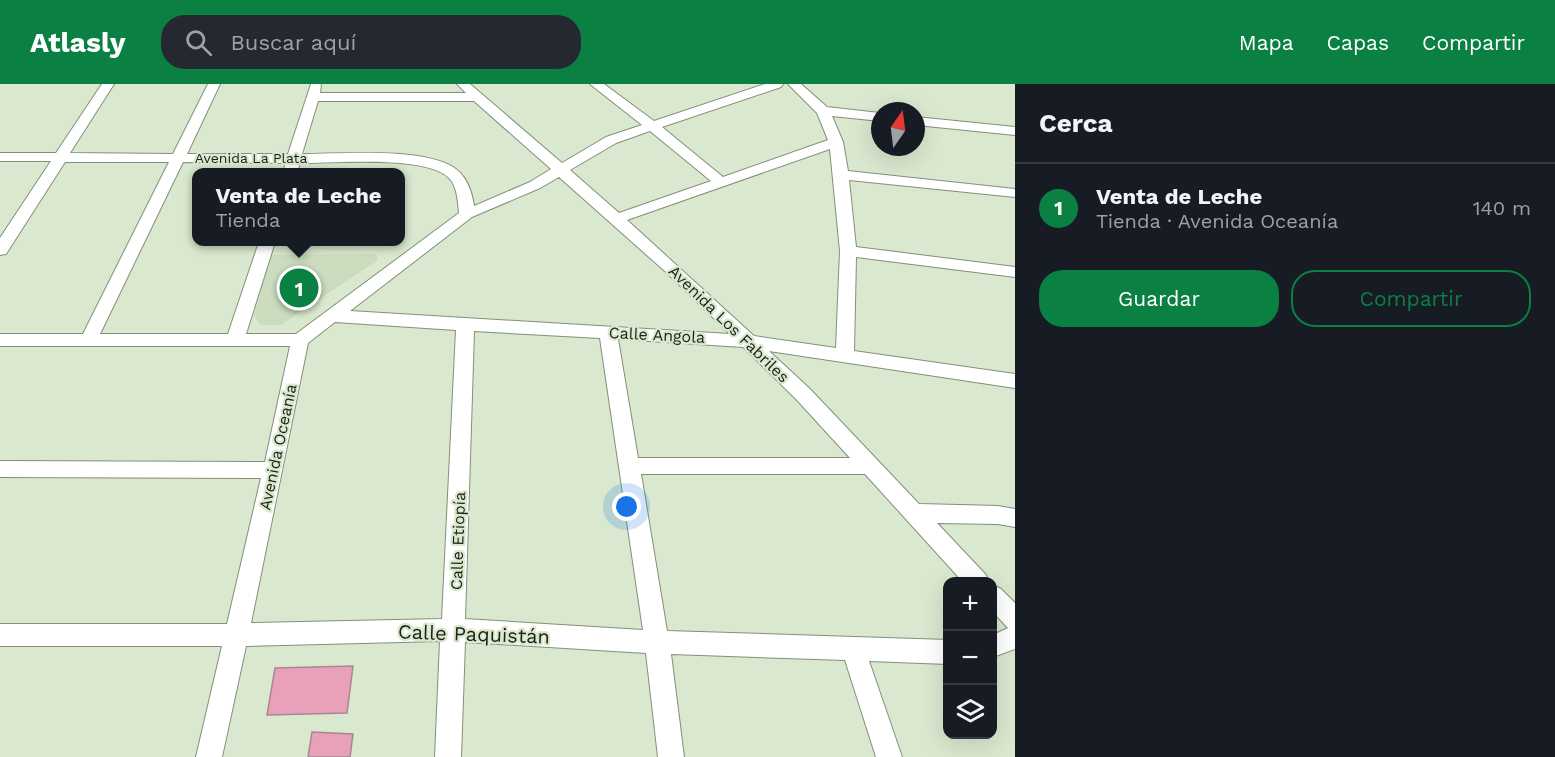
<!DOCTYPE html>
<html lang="es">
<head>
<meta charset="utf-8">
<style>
  :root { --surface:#171b24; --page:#242831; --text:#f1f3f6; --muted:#9ea1a6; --line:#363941; --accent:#0b8043 }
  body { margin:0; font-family:"Work Sans",sans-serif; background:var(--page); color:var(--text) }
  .controls { position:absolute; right:18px; bottom:18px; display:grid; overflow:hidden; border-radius:12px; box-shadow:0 6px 24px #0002 }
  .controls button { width:54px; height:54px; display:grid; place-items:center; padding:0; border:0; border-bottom:2px solid var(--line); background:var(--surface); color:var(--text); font:30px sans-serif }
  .compass { position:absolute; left:871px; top:18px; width:54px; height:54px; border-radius:50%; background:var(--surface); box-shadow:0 6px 24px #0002; rotate:14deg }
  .you { position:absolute; left:627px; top:423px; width:21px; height:21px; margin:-15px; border:4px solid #fff; border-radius:50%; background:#1a73e8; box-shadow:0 0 0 9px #1a73e833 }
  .badge { display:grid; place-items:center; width:39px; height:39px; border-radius:50%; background:var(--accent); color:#fff; font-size:20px; font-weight:700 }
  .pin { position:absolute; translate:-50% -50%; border:3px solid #fff; box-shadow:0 2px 6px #0006 }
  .popup { position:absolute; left:192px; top:84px; width:213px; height:78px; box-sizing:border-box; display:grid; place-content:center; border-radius:12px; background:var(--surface); filter:drop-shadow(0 2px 4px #0005); font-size:20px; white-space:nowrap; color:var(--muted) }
  .popup b { font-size:22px; color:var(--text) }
  .popup::after { content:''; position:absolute; left:50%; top:100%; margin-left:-12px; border:12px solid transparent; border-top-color:var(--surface) }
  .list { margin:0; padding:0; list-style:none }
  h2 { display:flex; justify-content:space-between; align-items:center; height:78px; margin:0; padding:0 24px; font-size:26px }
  h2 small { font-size:20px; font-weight:400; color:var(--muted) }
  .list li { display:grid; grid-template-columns:39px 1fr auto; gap:18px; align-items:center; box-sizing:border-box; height:90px; padding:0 24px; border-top:2px solid var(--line) }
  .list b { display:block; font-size:22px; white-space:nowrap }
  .list p { margin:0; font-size:20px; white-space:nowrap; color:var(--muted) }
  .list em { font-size:20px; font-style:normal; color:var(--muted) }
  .actions { display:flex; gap:12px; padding:18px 24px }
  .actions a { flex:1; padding:14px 0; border:2px solid var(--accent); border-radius:24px; text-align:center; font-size:21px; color:var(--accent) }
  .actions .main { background:var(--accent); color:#fff }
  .icon { flex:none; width:33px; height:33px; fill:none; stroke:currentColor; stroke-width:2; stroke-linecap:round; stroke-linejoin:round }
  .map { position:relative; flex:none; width:1015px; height:673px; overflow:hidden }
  header { display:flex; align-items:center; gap:36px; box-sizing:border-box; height:84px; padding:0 30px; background:var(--accent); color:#fff }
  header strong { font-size:28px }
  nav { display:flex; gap:33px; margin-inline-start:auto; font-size:21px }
  .search { width:420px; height:54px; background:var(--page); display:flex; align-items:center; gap:15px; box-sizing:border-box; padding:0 21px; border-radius:24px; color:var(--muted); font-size:22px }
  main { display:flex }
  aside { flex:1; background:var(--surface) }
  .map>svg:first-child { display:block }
  .built { fill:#cbddbe }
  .building { fill:#e9a1ba; stroke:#a58891; stroke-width:1.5 }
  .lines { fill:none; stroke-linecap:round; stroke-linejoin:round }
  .minor-casing { stroke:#839079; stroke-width:2 }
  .minor { fill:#fff; fill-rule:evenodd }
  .labels { text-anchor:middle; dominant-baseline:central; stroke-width:4.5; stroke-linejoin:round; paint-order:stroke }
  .far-street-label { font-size:14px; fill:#1b2117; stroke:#dae8cf }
  .street-label { font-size:16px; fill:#1b2117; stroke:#dae8cf }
  .near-street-label { font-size:20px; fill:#1b2117; stroke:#dae8cf }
</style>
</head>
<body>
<header>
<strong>Atlasly</strong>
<div class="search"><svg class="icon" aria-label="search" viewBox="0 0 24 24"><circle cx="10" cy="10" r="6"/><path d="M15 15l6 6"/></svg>Buscar aquí</div>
<nav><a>Mapa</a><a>Capas</a><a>Compartir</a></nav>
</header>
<main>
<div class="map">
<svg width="1015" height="673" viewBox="0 0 1015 673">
  <rect width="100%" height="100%" fill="#dae8cf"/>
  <path class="built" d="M376,170L378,176L281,241H260L254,232L270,171Z"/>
  <path class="building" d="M353,582L347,629L267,631L275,584Z
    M312,648L353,650L350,673H308Z"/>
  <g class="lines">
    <defs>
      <path id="minor" d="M102,0H114L70,69L173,70L208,0H220L187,70H288L311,0H321L320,9H466L457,0H470L562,79L606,53L642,41L590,0H604L654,37L765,0H783L781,3L662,43L723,93L828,56L817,29L788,0H801L827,23L880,29V37L832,32L843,58L848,87L1015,105V113L849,96L856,163L1015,183V193L856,173L854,267L1015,290V304L769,267L810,305L919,420L998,422L1015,425V443L998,440L937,439L986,491L989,498H963L865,390H641L667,547L948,556V580L869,577L902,673H876L845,576L671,570L684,673H658L646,569L465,558L461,673H435L440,557L246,562L222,673H196L222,562H0V540H227L261,394L0,393V377L265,378L290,262H0V250H83L169,78H65L6,170L0,171V154L51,77H0V69H56ZM318,17H474L551,85L530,98L474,122C472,107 466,91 453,83C420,63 341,70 302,70ZM650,47L711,97L619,129L570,86L616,59ZM830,65L840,167L836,264L754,252L627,136ZM183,78L286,79L283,88H297L300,79C333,79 427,71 449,94C457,102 458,117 459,129L296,250H246L275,158H259L228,250H100ZM559,93L667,189L730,250L350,227L472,133L540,104ZM335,238L456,246L442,535L251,539L308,259ZM474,247L600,254L643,546L465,535ZM618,255L743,263L796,315L850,374H638Z
        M916,33L1015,43V51L916,41Z
        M993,501L1001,505L1015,519V565L993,573V551L1008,544L993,528Z"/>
    </defs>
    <use href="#minor" class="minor-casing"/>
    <use href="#minor" class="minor"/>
  </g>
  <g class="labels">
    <g class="far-street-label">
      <text x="251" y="74">Avenida La Plata</text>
    </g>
    <g class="street-label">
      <text transform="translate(729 240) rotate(44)">Avenida Los Fabriles</text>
      <text transform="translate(657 251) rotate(3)">Calle Angola</text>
      <text transform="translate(278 363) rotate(-78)">Avenida Oceanía</text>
      <text transform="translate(458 457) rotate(-88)">Calle Etiopía</text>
    </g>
    <g class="near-street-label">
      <text transform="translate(474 550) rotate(2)">Calle Paquistán</text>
    </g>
  </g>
</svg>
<div class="controls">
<button>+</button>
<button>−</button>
<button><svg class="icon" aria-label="layers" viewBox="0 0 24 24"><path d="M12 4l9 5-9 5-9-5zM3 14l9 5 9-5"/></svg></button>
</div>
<svg class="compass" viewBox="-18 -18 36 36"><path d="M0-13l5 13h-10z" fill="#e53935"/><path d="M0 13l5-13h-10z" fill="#9ea1a6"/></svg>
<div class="you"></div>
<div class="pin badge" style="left:299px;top:204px">1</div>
<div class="popup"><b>Venta de Leche</b>Tienda</div>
</div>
<aside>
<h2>Cerca<small></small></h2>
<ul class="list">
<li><span class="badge">1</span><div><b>Venta de Leche</b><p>Tienda · Avenida Oceanía</p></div><em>140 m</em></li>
</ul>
<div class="actions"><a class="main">Guardar</a><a>Compartir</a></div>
</aside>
</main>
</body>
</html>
